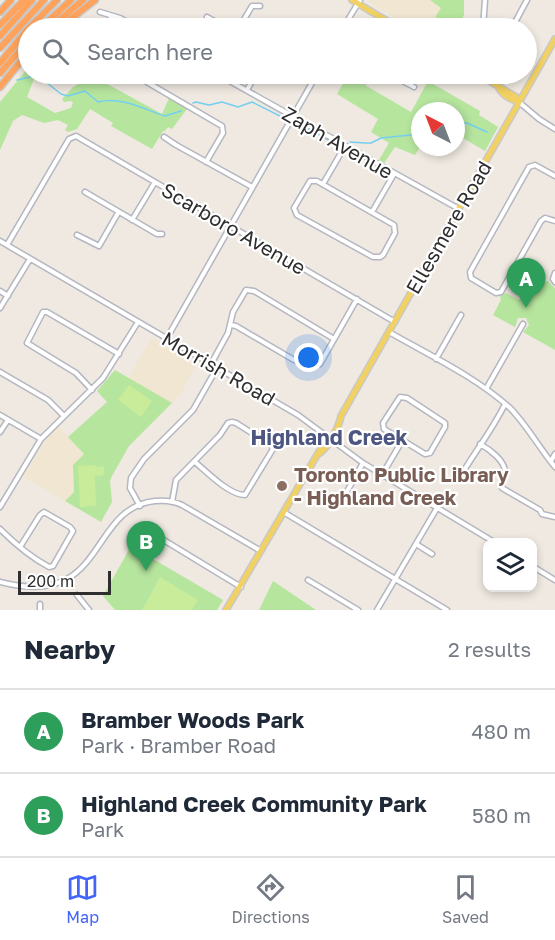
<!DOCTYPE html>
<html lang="en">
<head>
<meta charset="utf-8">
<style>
  :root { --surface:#fff; --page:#f6f6f7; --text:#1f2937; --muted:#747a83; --line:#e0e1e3; --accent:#4264fb }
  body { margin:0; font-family:"Golos Text",sans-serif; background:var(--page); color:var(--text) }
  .controls { position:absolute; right:18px; bottom:18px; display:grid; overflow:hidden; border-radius:12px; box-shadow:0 3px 9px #0003 }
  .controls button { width:54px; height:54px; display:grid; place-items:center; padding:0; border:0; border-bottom:2px solid var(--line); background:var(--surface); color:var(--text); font:30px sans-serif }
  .compass { position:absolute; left:411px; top:102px; width:54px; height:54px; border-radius:50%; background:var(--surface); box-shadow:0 3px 9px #0003; rotate:318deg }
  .scale { position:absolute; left:18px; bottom:15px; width:93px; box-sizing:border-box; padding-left:6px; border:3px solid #2e2e2e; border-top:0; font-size:16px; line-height:21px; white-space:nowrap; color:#2e2e2e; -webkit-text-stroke:4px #fff; paint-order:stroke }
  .you { position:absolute; left:309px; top:358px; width:21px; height:21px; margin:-15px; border:4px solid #fff; border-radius:50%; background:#1a73e8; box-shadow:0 0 0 9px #1a73e833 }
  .badge { display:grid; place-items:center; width:39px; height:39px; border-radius:50%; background:var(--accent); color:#fff; font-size:20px; font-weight:700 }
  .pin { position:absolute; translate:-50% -50px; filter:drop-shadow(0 2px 3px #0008) }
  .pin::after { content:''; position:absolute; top:32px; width:21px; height:18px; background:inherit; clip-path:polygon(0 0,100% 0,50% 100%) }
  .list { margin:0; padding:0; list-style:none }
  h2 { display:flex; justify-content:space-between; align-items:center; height:78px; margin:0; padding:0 24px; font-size:26px }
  h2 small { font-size:20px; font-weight:400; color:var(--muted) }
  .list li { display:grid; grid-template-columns:39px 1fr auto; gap:18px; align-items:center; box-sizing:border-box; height:84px; padding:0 24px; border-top:2px solid var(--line) }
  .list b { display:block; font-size:22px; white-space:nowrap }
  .list p { margin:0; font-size:20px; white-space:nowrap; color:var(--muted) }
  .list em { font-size:20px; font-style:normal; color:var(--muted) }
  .icon { flex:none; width:33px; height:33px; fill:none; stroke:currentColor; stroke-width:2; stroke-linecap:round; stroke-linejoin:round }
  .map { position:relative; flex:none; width:555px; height:610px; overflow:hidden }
  .search { position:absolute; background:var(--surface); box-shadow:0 3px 9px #0003; left:18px; right:18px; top:18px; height:66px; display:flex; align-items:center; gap:15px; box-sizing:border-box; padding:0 21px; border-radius:33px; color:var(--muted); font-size:22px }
  .sheet { height:246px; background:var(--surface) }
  nav { display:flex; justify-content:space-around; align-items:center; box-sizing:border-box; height:84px; border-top:2px solid var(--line); background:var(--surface); font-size:16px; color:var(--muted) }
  nav a { display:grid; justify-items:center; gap:3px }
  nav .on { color:var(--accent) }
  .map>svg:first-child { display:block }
  .education { fill:#f0e6d1 }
  .green { fill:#b6e59e }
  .pitch { fill:#c9ec9a }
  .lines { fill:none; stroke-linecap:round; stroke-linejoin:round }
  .stream { stroke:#75cff0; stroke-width:1.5 }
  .minor-casing { stroke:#b4b7c1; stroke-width:7 }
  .major-casing { stroke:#c9c9c9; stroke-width:8 }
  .highway-casing { stroke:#c9c9c9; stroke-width:9 }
  .minor { stroke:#fff; stroke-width:4 }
  .major { stroke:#f2d163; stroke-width:5 }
  .highway { stroke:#ffa35c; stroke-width:6 }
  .education-dot { fill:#8d6e63; stroke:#fff; stroke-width:2 }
  .labels { text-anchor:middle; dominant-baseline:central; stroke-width:4.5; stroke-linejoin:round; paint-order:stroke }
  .street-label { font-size:20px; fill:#2e2e2e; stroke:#fff }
  .education-label { font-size:20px; font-weight:bold; fill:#785e54; stroke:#fff; text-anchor:start }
  .neighbourhood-label { font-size:21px; font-weight:bold; fill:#4d5680; stroke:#fff }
</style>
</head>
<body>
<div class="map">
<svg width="555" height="610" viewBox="0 0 555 610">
  <rect width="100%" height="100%" fill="#efe9e1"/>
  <path class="education" d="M366,0H430L441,8L429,28H411Z
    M152,337L197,364L180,395L172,403L128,378Z
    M58,426L84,454L73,465L74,492L65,501L23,477L49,435Z"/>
  <path class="green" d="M430,0H464V15L457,28L435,17L441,8Z
    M28,68V74H36L27,97L55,113L71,108L73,103L71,101L64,102L62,99L73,87L84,81L82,74H89L162,114L169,98L187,109L172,129L168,127L165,131H163L152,149L111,126L113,123L90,109L77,129L68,132L65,130L68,125L58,120L44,123L22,115L13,121L0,150V102Z
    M348,75L411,112L428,81L480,111L479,115L498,127L485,151L456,134V111H420V147L415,155L395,147L384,163L379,160L389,143L371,132L378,119L337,94Z
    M534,275L546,282L548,281L555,288V350L523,332L529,325L526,318H518L515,327L493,315L501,300L500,296L506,293L519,300Z
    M115,370L172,403L129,446L112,476L110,481L112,502L101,522L65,501L74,492L73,465L84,454L68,437L107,402L97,391Z
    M131,546L223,600L217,610H115L103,596Z
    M273,581L316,610H259Z"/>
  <path class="pitch" d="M129,385L152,401L141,417L118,400Z
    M95,465L96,467L104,466V474L100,476L95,475L96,506L80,507L78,466Z
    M160,577L198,600L192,610H142Z"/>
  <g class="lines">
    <path class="stream" d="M17,80L34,76L46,82L61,94L68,96L85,91L98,102C121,96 143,109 165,116L181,111
      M193,103L196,102L209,105L222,102L238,107L252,102L284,118
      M456,124L467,123L487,132
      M295,125L306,128L336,144
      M350,142L365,143H371L381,138L420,134"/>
    <defs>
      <path id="minor" d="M100,12L120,18L138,28
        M207,17L227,28
        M104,28L112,16
        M239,28L252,6H260
        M343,28L360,0
        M483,28L485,0
        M512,28L527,0
        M133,74L222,126L223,133L206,162
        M217,74L459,209
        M389,74L414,87
        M365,81L370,74
        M247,90L256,74
        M519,102L539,119L555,129
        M164,137L176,145L252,187
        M555,176L535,165L529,167L470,272L471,278L496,293L501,292L541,221L545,218L555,221
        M310,181H317L394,225L395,233L383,255L380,257H373L297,215L294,208Z
        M323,184L345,146
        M85,192L157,234H162
        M372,212L394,174
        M132,220L155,182
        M77,235L99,246L118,213
        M0,241L298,415L363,463L494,542
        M7,245L69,139L76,136L395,322
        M555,273L553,279L555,282
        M0,291L8,296
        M0,308L30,259
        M231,325L236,326L294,360
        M389,332C429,355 476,377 510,408C526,424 540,449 555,467
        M167,338L317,74
        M436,359L461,315
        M211,364L228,333L233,312L246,290L254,291L334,339
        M320,364L357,299
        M0,372L48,400L63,415
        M486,389L523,324
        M92,390L76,373L27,343L43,312H47L119,354
        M400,397L407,398L445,423V427L430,453L425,454L384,429L383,423Z
        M0,415L41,439
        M0,432L8,420
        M480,444C489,449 506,461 505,473C504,479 501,482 502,488L540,510L542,514L555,517
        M551,461L555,454
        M382,475L402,441
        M459,479C473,454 492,431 505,404
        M172,502L176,480L220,435L228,423L232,422L236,423L271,445L273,449L245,495C229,495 207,472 195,462
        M349,503L345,498V495L363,463
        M140,506L130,488L131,478L144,459L193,410L217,368
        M0,507L41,439L103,378L138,322
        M285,513L447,610
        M0,529C15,544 30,557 49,567L53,566L73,531L70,527L44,512L40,515L20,547
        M162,539L241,587
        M416,544L432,554
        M532,566L555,580
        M308,580L358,610
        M0,582C108,610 87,508 155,501C165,500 174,501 182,505L261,551
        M77,595L89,610
        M40,610V604
        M377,610L437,508"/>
      <path id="major" d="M352,0L399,28
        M478,74L516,97L519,102
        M498,86C500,93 511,101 518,101
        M320,453C329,446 339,427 341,416L555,39
        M226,610L320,450"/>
      <path id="highway" d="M0,12L11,0
        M0,25L24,0
        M29,28L57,0
        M41,28L71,0
        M50,28L83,0
        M59,28L95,0
        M0,36L32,0
        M0,48L44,0
        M0,63L28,29
        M0,73L28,41
        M0,87L28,52"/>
    </defs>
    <use href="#minor" class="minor-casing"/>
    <use href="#major" class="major-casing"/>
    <use href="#highway" class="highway-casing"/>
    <use href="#minor" class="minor"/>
    <use href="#major" class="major"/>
    <use href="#highway" class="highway"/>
  </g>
  <circle class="education-dot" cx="282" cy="486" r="6"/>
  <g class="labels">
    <g class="street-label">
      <text transform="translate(338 142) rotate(30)">Zaph Avenue</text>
      <text transform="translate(448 227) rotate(-60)">Ellesmere Road</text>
      <text transform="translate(234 228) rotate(30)">Scarboro Avenue</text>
      <text transform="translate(219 368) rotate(30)">Morrish Road</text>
    </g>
    <g class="education-label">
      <text x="294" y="474">Toronto Public Library<tspan x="294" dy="23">- Highland Creek</tspan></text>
    </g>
    <g class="neighbourhood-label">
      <text x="329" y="437">Highland Creek</text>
    </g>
  </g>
</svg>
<div class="controls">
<button><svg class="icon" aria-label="layers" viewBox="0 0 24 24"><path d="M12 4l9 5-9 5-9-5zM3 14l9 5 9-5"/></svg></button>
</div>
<svg class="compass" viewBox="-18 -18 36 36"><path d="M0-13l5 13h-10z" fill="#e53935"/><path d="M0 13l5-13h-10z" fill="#747a83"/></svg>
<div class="scale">200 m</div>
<div class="you"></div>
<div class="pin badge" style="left:526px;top:308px;background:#2e9e5b">A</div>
<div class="pin badge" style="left:146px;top:571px;background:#2e9e5b">B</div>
<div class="search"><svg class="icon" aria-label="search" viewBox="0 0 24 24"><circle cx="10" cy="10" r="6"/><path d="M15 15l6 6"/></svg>Search here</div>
</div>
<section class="sheet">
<h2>Nearby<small>2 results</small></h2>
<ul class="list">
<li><span class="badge" style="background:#2e9e5b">A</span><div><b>Bramber Woods Park</b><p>Park · Bramber Road</p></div><em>480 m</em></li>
<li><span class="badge" style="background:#2e9e5b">B</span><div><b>Highland Creek Community Park</b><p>Park</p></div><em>580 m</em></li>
</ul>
</section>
<nav>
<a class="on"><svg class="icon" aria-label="map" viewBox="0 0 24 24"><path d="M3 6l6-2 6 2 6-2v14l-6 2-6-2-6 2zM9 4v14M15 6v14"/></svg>Map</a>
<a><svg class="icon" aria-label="directions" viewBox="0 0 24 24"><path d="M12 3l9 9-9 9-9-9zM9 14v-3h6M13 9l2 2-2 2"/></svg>Directions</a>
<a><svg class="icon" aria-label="saved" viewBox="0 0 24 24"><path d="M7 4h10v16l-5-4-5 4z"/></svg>Saved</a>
</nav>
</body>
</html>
